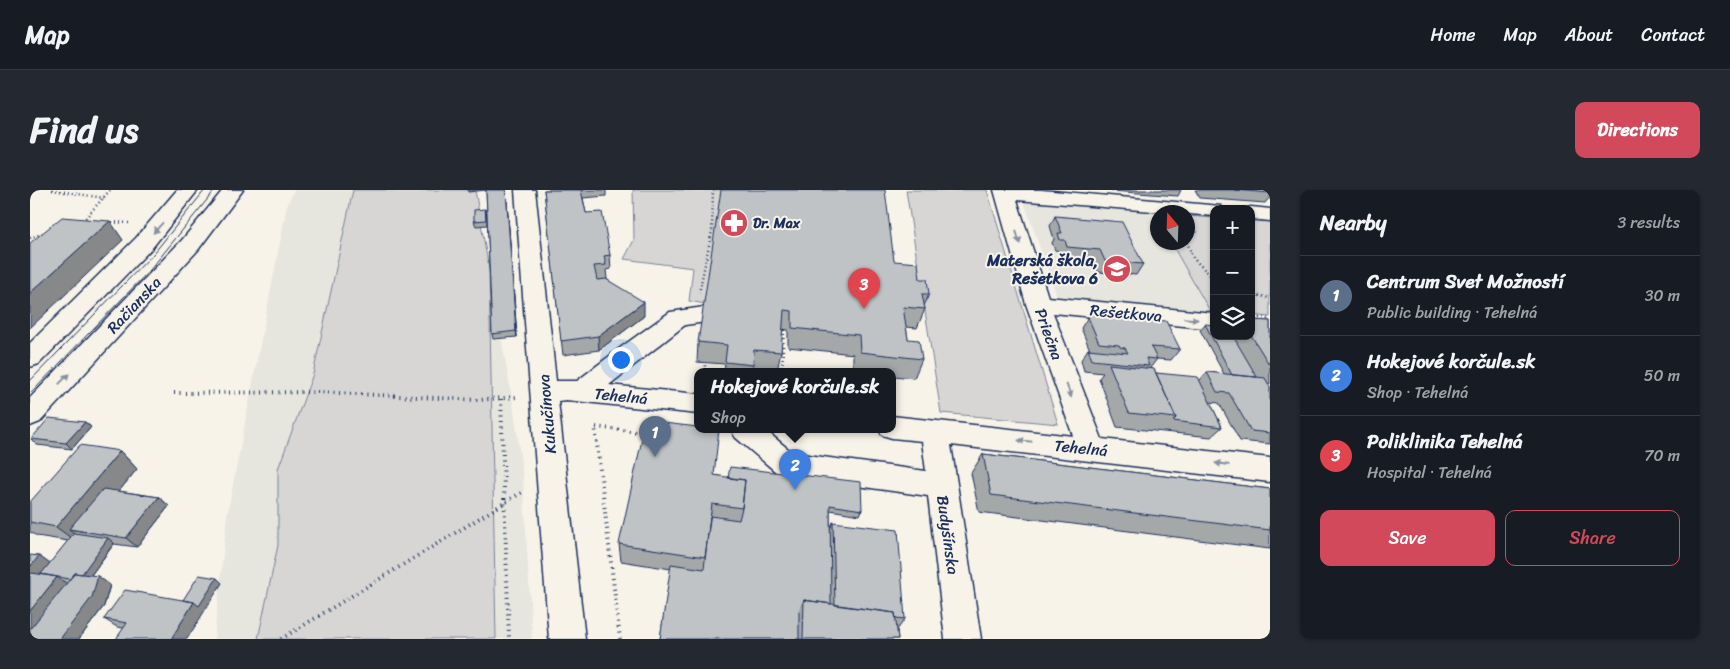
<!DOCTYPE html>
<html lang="en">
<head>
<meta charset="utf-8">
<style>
  :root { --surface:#171b24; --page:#242831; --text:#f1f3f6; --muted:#9ea1a6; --line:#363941; --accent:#d1495b }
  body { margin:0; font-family:Sriracha,sans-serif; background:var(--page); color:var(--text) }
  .controls { position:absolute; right:15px; top:15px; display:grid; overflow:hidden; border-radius:10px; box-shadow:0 1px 4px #0004 }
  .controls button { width:45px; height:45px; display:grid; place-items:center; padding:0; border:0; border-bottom:1px solid var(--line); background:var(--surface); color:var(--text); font:25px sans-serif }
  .compass { position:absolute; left:1120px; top:15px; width:45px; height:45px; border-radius:50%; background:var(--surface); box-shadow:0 1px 4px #0004; rotate:341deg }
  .you { position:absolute; left:590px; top:169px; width:18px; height:18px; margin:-12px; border:4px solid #fff; border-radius:50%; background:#1a73e8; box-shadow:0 0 0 8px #1a73e833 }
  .badge { display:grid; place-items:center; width:32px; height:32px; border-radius:50%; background:var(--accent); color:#fff; font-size:16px; font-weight:700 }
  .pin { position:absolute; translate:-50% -41px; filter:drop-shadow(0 1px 2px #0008) }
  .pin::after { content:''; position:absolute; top:26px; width:18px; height:15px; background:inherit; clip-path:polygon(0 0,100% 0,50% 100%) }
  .popup { position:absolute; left:664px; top:178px; width:202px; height:65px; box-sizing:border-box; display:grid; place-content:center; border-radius:10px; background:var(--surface); filter:drop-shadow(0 1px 4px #0005); font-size:16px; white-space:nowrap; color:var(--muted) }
  .popup b { font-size:19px; color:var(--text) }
  .popup::after { content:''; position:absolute; left:50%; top:100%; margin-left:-10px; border:10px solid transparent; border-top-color:var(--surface) }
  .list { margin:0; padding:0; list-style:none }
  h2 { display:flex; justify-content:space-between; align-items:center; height:65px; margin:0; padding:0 20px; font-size:21px }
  h2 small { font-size:16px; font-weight:400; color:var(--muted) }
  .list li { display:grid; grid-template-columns:32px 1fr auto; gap:15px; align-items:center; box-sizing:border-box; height:80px; padding:0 20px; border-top:1px solid var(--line) }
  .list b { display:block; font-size:19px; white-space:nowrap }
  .list p { margin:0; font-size:16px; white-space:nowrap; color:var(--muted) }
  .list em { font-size:16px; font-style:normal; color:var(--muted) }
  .actions { display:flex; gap:10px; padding:15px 20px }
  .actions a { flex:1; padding:11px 0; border:1px solid var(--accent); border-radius:10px; text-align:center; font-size:18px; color:var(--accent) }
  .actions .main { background:var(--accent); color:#fff }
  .icon { flex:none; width:28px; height:28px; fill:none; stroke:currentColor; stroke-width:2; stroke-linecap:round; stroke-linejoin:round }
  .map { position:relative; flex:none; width:1240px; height:449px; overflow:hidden; border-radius:10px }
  header { display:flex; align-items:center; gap:30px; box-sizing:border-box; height:70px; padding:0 25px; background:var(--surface); border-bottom:1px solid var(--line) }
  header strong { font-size:24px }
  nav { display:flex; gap:28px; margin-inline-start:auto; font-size:18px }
  .intro { display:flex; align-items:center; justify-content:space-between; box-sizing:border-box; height:120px; padding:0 30px }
  h1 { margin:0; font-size:35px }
  .button { padding:12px 22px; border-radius:10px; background:var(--accent); color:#fff; font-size:18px; font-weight:700 }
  main { display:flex; gap:30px; padding:0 30px }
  aside { flex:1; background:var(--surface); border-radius:10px; box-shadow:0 1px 4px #0004 }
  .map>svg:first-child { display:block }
  .built { fill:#e6e5de }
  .green { fill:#d7d6d4; stroke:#798299 }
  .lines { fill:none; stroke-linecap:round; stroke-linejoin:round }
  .minor-casing { stroke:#1b2f5e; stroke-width:3 }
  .major-casing { stroke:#1b2f5e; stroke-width:3 }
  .path-far1 { stroke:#1b2f5e; stroke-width:2.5; stroke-dasharray:1 3; stroke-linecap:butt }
  .path { stroke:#1b2f5e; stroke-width:4; stroke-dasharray:1 4.5; stroke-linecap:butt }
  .minor { fill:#f7f3e8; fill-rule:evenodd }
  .major { fill:#f7f3e8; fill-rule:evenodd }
  .tram { stroke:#1b2f5e; stroke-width:1 }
  .wall { fill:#a5a8a9; stroke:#1b2f5e }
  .shaded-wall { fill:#86888a; stroke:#1b2f5e }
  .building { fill:#c0c3c5; stroke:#1b2f5e }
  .oneway { fill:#8991a3 }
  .labels { text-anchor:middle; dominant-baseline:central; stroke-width:4; stroke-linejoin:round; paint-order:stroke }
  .far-poi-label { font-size:14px; font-weight:bold; fill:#1b2f5e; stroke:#f7f3e8; text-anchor:start }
  .poi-label { font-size:16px; font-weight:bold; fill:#1b2f5e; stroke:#f7f3e8; text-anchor:end }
  .street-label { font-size:16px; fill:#1b2f5e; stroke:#f7f3e8 }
</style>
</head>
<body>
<header>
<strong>Map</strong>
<nav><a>Home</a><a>Map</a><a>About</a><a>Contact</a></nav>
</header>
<div class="intro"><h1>Find us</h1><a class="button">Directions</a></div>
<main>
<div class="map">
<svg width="1240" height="449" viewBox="0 0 1240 449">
  <rect width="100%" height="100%" fill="#f7f3e8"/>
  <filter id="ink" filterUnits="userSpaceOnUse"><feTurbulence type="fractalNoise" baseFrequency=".02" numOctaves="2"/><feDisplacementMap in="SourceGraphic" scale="10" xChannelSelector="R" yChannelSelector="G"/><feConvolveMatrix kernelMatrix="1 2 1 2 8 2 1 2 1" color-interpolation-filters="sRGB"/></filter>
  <g filter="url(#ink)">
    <path class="built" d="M264,0H445L484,220L493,288L502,449H184L197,326L257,16Z
      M994,12L1124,23L1127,29L1128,52L1141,53L1180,121L1027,106Z"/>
    <path class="green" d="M323,0H445L459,79L466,449H228L248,355V279L283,184Z
      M603,0H692L675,114L659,111L663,78L594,69L604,50Z
      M876,0H957L1028,234L911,223Z
      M1158,26L1184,28V122L1180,121L1141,53L1158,52Z
      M1221,31L1240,32V127L1221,125Z"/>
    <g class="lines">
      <defs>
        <path id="minor" d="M485,0H505L526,191H547L590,158L640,122L674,117L683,119L686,125L683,131L655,135L579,195L668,204V224L536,210L528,211L555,449H519Z
          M964,0H1011L1191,16L1193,19H1184V26L987,10L1018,107L1184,123V139L1023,123L1072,249L1240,268V292L921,255L951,449H915L898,306L756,286L746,282L705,247L701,239H734L763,263L896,281L892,251L862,248L852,245L849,239H862V226L1043,246L996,114Z
          M1221,17L1240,19V31L1221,29V19H1214Z"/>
        <path id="major" d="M147,0H168L122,58L9,174L0,177V153L106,48Z
          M193,0H213L168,60L10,232L0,236V208L152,50Z"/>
      </defs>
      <use href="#minor" class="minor-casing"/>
      <use href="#major" class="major-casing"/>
      <path class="path-far1" d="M22,0L74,8
        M53,31L80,0
        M78,32L99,33
        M0,48L14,43
        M1158,50L1165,42L1169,41
        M1157,52L1163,68L1184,89
        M669,103L682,41L683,0
        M1221,104L1240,108
        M1221,127L1240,129
        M672,168L677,181
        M752,181L754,140"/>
      <path class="path" d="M144,203L287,202L448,210L487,207
        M471,209L479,449
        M251,449L494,301
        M590,449L565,237L617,243"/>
      <use href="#minor" class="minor"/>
      <use href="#major" class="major"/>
      <path class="tram" d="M0,191L124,63L175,0
        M0,204L120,80L185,0"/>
    </g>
    <path class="wall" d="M438,0H476L487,147L463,149L462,144L456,0L438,2Z
      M514,0H576V6L553,8L556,23L580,65L581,79L576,80L577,89L614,126L569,160L533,165Z
      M1081,0H1151L1148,6L1082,1Z
      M1165,0H1240V7L1235,13L1170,8Z
      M455,19L457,25V35L446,36L444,31Z
      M1025,26L1113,74L1106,85L1068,82L1063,71L1031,68L1029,61L1025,60L1022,53L1024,49L1020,36Z
      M864,71L890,89L899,104L894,116L895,119L887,138L876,137L878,149L892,169L884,188L862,186V181H823V164L758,157V140L752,139L751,162L747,181L722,179V181H694L695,174L667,172L668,152Z
      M1058,127L1150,159L1141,170L1127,169L1120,178L1126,183L1169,191L1177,182L1194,184L1170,140L1175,134L1184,146H1221V130L1240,131V194H1238L1240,197V254L1210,251L1189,213L1180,212L1192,237L1181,247L1087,237L1069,188L1073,183L1054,181L1051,170L1058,159L1060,160L1051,138Z
      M55,232L61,237L42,259L7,255L1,249Z
      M90,261L107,279L89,301L129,307L139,316L107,357L84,354L61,385L80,395L74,416L49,449L9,366L19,374L38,351L7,346L0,342V312Z
      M953,264L1240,299V359L949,322L941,283Z
      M684,285L832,320L830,325L800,320V339L803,332L875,429L867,440L868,449H630L641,379L591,371L589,354Z
      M192,393L93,438L87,437L74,429L153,410Z"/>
    <path class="shaded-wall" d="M476,0L487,147L486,141Z
      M80,31L93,50L0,138V103Z
      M614,112V126L569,160L568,146Z
      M55,232L61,237L42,259L36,253Z
      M90,261L107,279L56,342L39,339L51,348L48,353L26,337Z
      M129,307L139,316L107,357L96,348Z
      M78,348L84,353L54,395L47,390Z
      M9,366L26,378L0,410V377Z
      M68,386L80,395L74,416L49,449H30Z
      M27,387L40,396L0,445V421Z
      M187,388L192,393L157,449H141L164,412Z"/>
    <path class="building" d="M456,0H476L486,141L462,144Z
      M514,0H551L556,23L572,22L580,65L574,66L576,75L564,76L567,90L576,89L614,112L568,146L531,151Z
      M691,0H855L864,71L888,73L890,89H897L899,104H892L895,119L873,117L878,149L889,150L892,169L830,162L829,145L762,138V121L754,120L751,162L724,160L723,175L695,172L697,155L668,152Z
      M1204,0H1240V3Z
      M455,19L456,30L444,31V20Z
      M1025,26L1092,32L1113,74L1075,71L1070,60L1037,57L1035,50H1030L1028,43H1032Z
      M32,27L80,31L0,103V53Z
      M1062,124L1136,131L1150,159L1121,157L1127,169L1116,168L1119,176L1062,170L1058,159L1098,163L1095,158L1090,157L1089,155L1069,153L1058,127Z
      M1221,130L1240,131V174H1239L1221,145Z
      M1175,134L1184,135V146H1203L1227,187L1202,185Z
      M1079,174L1124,179L1146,228L1099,223Z
      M1177,182L1235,188L1240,197V243L1221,241L1199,203L1187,202Z
      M1126,183L1168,187L1192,237L1143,231L1146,228Z
      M19,228L55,232L36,253L1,249Z
      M616,231L668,237V239H689L684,285L715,290L712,318L682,314L675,367L589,354Z
      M50,255L90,261L26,337L0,332V312Z
      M953,264L1240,299V340L961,305Z
      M700,277L831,292L832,320L800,315L801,414L774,410L769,421V449H630L641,374L674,379L680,326L709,330L712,318L715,290L698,288Z
      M73,299L129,307L96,348L39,339Z
      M803,332L868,340L875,429L866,428L865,423L805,415Z
      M44,343L78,348L52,384L45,383L40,389L11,384Z
      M0,365L9,366L0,377Z
      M2,383L27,387L0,421V385Z
      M45,383L68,386L62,407L30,449H0V439Z
      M169,385L187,388L169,416L164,412L153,410Z
      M95,400L164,412L141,449H86L97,433L74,429Z
      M774,410L865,423L868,449H773Z"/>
    <defs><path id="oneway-solid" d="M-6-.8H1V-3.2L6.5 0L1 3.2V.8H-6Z" transform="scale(1.25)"/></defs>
    <g class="oneway">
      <use href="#oneway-solid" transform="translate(128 38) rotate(132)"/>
      <use href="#oneway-solid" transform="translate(988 47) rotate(73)"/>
      <use href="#oneway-solid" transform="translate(1161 129) rotate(5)"/>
      <use href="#oneway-solid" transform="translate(34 189) rotate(-46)"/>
      <use href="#oneway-solid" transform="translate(1039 201) rotate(70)"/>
      <use href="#oneway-solid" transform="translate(995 251) rotate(-174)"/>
      <use href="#oneway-solid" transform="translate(1192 274) rotate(-173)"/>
    </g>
  </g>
  <defs>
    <symbol id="pharmacy-disc" viewBox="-11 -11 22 22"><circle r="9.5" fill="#d1495b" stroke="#f7f3e8"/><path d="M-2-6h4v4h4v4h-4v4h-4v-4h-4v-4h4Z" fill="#fff"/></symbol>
    <symbol id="school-disc" viewBox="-11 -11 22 22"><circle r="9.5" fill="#d1495b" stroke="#f7f3e8"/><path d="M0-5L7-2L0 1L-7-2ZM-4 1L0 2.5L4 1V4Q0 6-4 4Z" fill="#fff"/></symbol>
  </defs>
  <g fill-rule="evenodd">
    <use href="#pharmacy-disc" x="688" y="17" width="32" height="32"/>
    <use href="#school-disc" x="1071" y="63" width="32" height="32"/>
  </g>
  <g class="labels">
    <g class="far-poi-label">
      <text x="723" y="33">Dr. Max</text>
    </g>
    <g class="poi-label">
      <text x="1068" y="70">Materská škola,<tspan x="1068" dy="18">Rešetkova 6</tspan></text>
    </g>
    <g class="street-label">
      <text transform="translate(104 115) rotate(-47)">Račianska</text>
      <text transform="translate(1096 123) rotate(5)">Rešetkova</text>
      <text transform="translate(1019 144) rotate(70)">Priečna</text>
      <text transform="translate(591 206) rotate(6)">Tehelná</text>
      <text transform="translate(517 224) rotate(-95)">Kukučínova</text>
      <text transform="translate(1051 258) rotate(6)">Tehelná</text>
      <text transform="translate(918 345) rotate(82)">Budyšínska</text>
    </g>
  </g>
</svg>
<div class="controls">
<button>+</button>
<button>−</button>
<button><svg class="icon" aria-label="layers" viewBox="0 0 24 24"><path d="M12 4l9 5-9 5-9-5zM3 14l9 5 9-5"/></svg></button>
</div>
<svg class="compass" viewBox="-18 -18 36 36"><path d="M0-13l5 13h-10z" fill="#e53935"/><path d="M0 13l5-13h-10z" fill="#9ea1a6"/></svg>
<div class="you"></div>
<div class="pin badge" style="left:625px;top:267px;background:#5c6f8a">1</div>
<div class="pin badge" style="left:765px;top:300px;background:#3f7fe0">2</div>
<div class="popup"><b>Hokejové korčule.sk</b>Shop</div>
<div class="pin badge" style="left:834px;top:119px;background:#e0444e">3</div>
</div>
<aside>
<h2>Nearby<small>3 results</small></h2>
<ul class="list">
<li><span class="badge" style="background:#5c6f8a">1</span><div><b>Centrum Svet Možností</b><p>Public building · Tehelná</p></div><em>30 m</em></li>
<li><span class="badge" style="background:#3f7fe0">2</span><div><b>Hokejové korčule.sk</b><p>Shop · Tehelná</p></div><em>50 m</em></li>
<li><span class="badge" style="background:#e0444e">3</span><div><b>Poliklinika Tehelná</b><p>Hospital · Tehelná</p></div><em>70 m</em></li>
</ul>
<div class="actions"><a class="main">Save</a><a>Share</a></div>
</aside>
</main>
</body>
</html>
